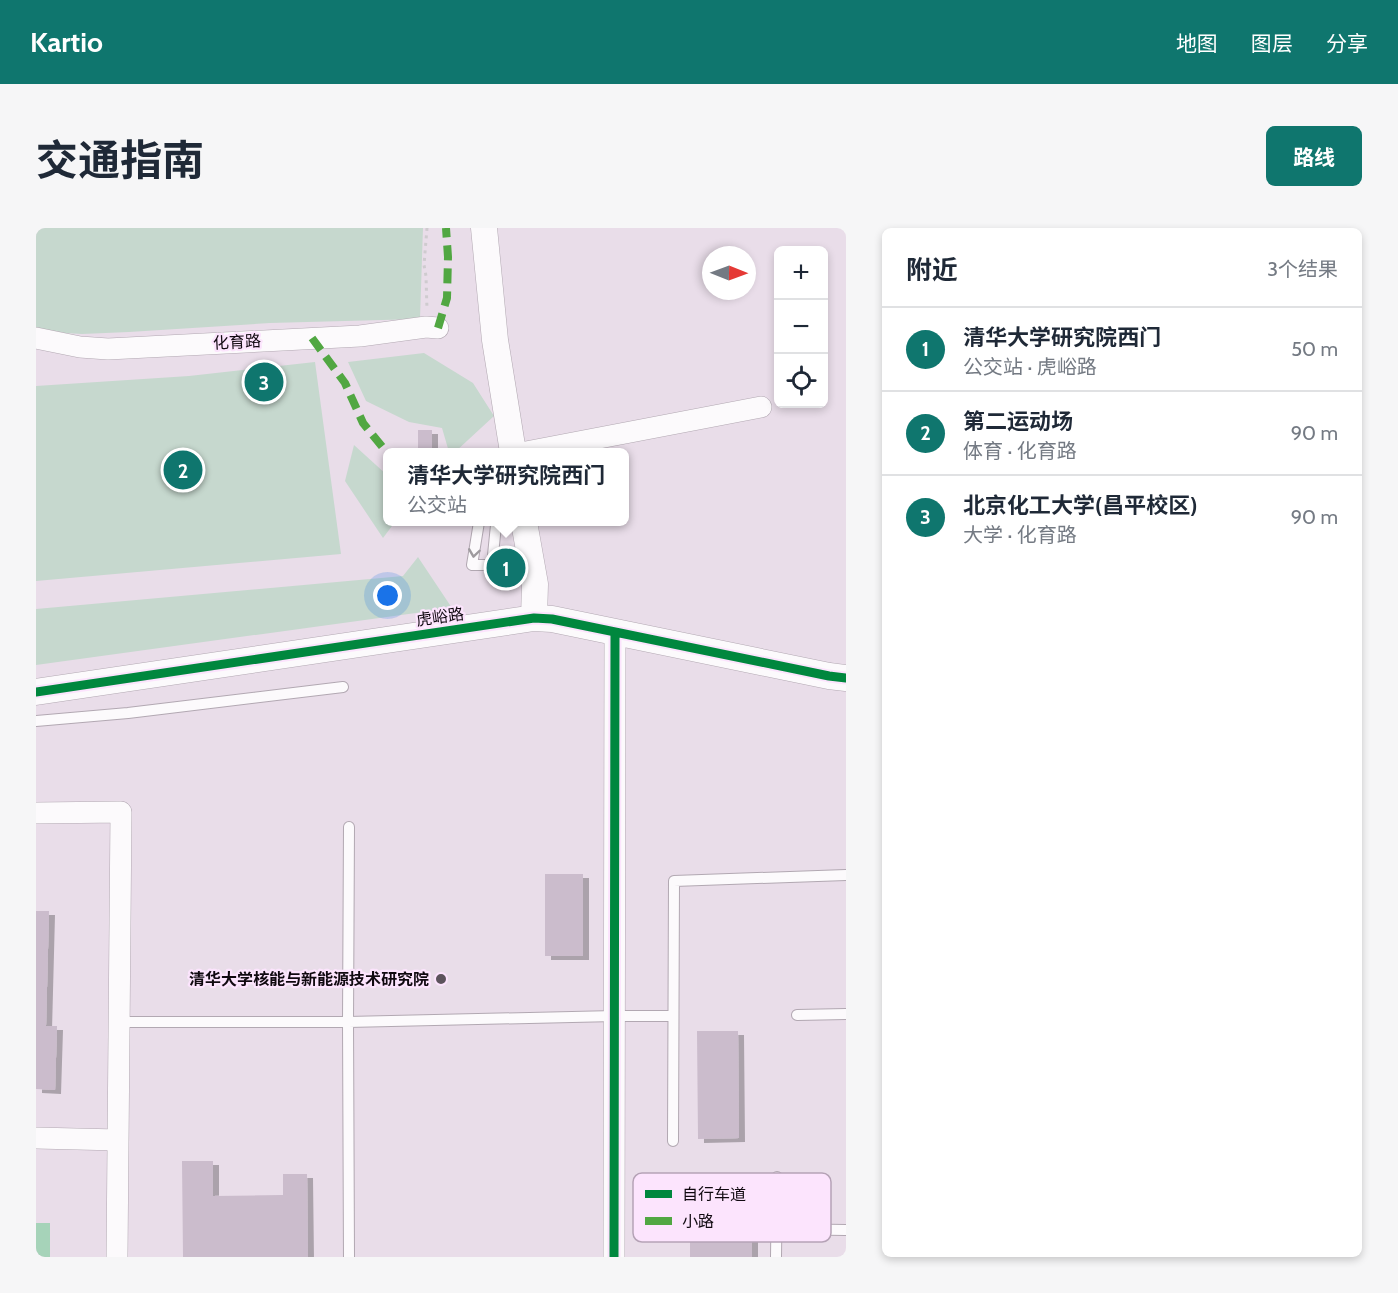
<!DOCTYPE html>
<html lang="zh">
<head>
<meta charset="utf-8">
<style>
  :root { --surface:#fff; --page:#f6f6f7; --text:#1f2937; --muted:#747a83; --line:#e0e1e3; --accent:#0f766e }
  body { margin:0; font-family:Cabin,"Noto Sans SC",sans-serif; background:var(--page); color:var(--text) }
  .controls { position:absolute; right:18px; top:18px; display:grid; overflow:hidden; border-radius:9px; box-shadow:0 3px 9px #0003 }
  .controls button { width:54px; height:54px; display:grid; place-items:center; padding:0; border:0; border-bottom:2px solid var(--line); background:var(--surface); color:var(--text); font:30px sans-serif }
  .compass { position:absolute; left:666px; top:18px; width:54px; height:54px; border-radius:50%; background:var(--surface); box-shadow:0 3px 9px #0003; rotate:91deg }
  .you { position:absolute; left:352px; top:368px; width:21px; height:21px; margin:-15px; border:4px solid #fff; border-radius:50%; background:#1a73e8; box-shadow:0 0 0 9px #1a73e833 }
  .badge { display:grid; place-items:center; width:39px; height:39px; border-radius:50%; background:var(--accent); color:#fff; font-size:20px; font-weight:700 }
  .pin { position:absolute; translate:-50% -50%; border:3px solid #fff; box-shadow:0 2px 6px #0006 }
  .popup { position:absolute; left:347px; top:220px; width:246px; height:78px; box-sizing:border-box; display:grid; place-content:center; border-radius:9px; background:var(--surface); filter:drop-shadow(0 2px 4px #0005); font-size:20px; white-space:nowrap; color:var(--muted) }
  .popup b { font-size:22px; color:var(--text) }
  .popup::after { content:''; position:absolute; left:50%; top:100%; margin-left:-12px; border:12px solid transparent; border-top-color:var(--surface) }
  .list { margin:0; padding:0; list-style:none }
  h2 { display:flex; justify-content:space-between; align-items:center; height:78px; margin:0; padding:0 24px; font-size:26px }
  h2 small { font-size:20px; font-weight:400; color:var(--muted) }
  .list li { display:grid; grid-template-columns:39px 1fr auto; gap:18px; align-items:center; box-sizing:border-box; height:84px; padding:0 24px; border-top:2px solid var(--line) }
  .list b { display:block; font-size:22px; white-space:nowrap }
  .list p { margin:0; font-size:20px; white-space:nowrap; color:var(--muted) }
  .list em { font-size:20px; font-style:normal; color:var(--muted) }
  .icon { flex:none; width:33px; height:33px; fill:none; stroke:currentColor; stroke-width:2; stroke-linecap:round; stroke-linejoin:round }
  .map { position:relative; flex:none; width:810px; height:1029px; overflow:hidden; border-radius:9px }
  header { display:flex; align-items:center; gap:36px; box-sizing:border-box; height:84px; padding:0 30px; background:var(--accent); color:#fff }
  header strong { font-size:28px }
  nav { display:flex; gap:33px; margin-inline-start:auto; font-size:21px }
  .intro { display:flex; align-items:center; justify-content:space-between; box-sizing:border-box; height:144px; padding:0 36px }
  h1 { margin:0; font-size:42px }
  .button { padding:15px 27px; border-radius:9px; background:var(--accent); color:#fff; font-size:21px; font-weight:700 }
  main { display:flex; gap:36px; padding:0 36px }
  aside { flex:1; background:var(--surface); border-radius:9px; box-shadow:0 3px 9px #0003 }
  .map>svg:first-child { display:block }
  .green { fill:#c6d8ce }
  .water { fill:#a6d3b9 }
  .building { fill:#cbbccc; filter:url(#shadow) }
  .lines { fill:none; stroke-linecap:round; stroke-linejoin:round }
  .service-casing { stroke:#b2a8b2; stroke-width:12 }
  .minor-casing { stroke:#b2a8b2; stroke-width:22 }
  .tertiary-casing { stroke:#b2a8b2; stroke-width:27 }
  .path { stroke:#cfcbcf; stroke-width:3; stroke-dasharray:3 4.5; stroke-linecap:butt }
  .service { stroke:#fcfafc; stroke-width:10 }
  .minor { stroke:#fcfafc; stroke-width:21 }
  .tertiary { stroke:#fcfafc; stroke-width:26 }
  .quiet { stroke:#51a742; stroke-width:8; stroke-dasharray:15 8; stroke-linecap:butt }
  .cycleway-casing { stroke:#fce4fd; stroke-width:13 }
  .cycleway { stroke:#00873e; stroke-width:9 }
  .oneway { stroke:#9e9a9e }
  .poi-dot { fill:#5c535c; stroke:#fce4fd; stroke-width:2 }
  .labels { text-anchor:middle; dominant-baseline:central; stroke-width:4.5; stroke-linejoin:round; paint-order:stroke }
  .street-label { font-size:16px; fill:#100910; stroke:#fce4fd }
  .poi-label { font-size:16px; font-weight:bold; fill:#100910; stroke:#fce4fd; text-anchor:end }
  .key { fill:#fce4fd; stroke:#b5a2b6; stroke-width:1.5 }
  .key-label { font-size:16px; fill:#100910 }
</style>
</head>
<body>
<header>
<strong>Kartio</strong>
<nav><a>地图</a><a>图层</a><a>分享</a></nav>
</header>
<div class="intro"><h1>交通指南</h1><a class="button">路线</a></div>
<main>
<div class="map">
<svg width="810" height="1029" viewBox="0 0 810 1029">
  <defs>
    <filter id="shadow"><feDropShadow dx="6" dy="4" stdDeviation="0" flood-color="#0004"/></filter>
  </defs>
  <rect width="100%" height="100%" fill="#e9dde9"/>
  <path class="green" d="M0,0H387L384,91L234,95L93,104L46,106L29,105L0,100Z
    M388,125L437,155L458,188L419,224H413L406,200L373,194L330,173L312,134Z
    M279,134L305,326L0,353V158L153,148Z
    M318,217L351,247L352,294H359L347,310L309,253Z
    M382,329L416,380L0,437V381L367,348Z"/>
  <path class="water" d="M0,995H14V1029H0Z"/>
  <path class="building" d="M382,202H396V224H382Z
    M509,646H547V728H509Z
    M0,683H13L10,798H21L19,862L0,861Z
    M661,803H702L703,910L662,911Z
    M146,933H177V968L247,967V946H271L272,1029H147Z
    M654,1008H716V1029H654Z"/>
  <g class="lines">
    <defs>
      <path id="service" d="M443,294L436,337H456L460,297L463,294
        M0,493L92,485L307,459
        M313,599L312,794L313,1029
        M761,787L810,786
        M83,794H312L579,788H637
        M637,913L638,653L810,647
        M741,1001L810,1002
        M740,1029L741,949"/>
      <path id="minor" d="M0,110L44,119L72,121L324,108L390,99L402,100
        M490,224L725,179
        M0,585L85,584L81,1029
        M0,910L82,912
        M578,1029L579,405"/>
      <path id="tertiary" d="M448,0L459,112L477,224
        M488,294L499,356L498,390
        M0,464L498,390L516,391L793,448L810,450"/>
    </defs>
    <use href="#service" class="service-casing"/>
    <use href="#minor" class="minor-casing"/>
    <use href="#tertiary" class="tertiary-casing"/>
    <path class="path" d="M391,0L388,37L390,48L391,82"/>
    <use href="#service" class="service"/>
    <use href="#minor" class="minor"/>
    <use href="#tertiary" class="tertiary"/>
    <path class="quiet" d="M402,100L411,70L412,29L410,0
      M276,110L309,155L327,195L352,226"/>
    <defs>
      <path id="cycleway" d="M0,464L498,390L516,391L793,448L810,450
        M578,1029L579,405"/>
    </defs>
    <use href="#cycleway" class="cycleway-casing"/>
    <use href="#cycleway" class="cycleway"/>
  </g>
  <defs><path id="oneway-chevron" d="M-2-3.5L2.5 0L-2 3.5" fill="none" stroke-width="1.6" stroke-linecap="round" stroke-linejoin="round" transform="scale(1.5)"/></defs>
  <use class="oneway" href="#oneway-chevron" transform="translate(438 325) rotate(98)"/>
  <circle class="poi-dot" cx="405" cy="751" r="6"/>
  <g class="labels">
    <g class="street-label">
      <text transform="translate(201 114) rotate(-3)">化育路</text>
      <text transform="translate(404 389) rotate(-8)">虎峪路</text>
    </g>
    <g class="poi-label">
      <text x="393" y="751">清华大学核能与新能源技术研究院</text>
    </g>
  </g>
  <rect x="597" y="945" width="198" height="69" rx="9" class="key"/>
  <rect x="609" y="962" width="27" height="8" fill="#00873e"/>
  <rect x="609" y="989" width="27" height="8" fill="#51a742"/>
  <g class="key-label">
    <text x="646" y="972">自行车道</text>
    <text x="646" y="999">小路</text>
  </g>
</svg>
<div class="controls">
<button>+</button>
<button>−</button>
<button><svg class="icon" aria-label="locate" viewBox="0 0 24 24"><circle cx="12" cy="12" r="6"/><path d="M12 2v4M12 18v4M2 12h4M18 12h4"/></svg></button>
</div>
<svg class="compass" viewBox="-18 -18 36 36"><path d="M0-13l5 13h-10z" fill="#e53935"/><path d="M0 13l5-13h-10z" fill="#747a83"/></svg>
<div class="you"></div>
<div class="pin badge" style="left:470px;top:340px">1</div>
<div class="popup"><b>清华大学研究院西门</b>公交站</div>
<div class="pin badge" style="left:147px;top:242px">2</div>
<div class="pin badge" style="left:228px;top:154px">3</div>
</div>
<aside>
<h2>附近<small>3个结果</small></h2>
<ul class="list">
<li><span class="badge">1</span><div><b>清华大学研究院西门</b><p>公交站 · 虎峪路</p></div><em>50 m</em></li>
<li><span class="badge">2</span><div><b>第二运动场</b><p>体育 · 化育路</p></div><em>90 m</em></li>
<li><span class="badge">3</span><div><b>北京化工大学(昌平校区)</b><p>大学 · 化育路</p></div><em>90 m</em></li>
</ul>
</aside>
</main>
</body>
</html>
